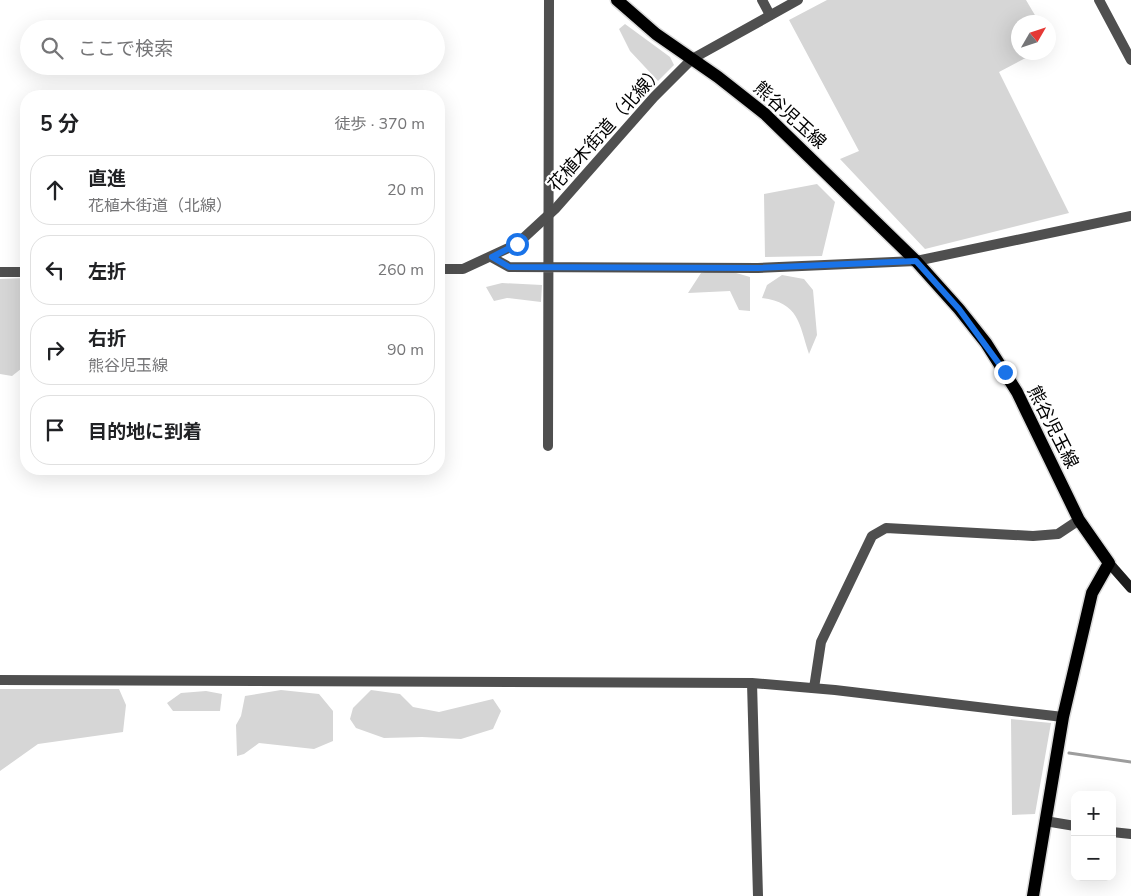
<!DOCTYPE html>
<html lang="ja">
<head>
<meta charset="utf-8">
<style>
  :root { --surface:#fff; --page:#f2f2f2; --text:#202124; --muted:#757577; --line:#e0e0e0 }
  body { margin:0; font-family:"Nunito Sans","Noto Sans JP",sans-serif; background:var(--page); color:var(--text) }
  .controls { position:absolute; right:15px; bottom:15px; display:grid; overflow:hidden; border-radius:10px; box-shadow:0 5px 20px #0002 }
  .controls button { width:45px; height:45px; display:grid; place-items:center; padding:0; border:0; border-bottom:1px solid var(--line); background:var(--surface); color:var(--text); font:25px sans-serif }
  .compass { position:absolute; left:1011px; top:15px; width:45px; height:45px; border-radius:50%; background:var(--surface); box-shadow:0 5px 20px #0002; rotate:51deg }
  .stop { position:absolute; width:15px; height:15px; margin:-11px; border:4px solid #1a73e8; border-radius:50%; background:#fff }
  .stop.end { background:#1a73e8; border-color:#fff; box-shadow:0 1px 5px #0008 }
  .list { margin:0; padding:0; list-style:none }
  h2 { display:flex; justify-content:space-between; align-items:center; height:65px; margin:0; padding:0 20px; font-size:21px }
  h2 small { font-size:16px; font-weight:400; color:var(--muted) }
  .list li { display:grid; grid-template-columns:32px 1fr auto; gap:15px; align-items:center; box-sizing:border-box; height:70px; margin:0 10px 10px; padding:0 10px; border:1px solid var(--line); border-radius:20px }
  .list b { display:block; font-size:19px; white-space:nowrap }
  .list p { margin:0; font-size:16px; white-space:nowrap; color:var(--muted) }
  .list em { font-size:16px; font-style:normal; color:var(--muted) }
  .icon { flex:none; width:28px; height:28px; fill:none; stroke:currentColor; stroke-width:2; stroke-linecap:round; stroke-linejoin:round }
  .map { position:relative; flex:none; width:1131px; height:896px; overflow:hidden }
  .search { position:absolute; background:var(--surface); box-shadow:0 5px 20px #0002; left:20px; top:20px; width:425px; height:55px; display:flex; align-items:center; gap:12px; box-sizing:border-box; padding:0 18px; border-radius:28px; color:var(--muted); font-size:19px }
  .panel { position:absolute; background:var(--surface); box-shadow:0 5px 20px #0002; left:20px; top:90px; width:425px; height:385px; border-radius:20px }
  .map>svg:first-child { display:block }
  .green { fill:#d6d6d6 }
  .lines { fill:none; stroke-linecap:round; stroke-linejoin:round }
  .stream { stroke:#9d9d9d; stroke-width:3 }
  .primary-casing { stroke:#dbdbdb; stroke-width:15 }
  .minor { stroke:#4f4f4f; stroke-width:10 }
  .tertiary { stroke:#4f4f4f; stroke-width:10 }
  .secondary { stroke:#1c1c1c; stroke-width:10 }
  .primary { stroke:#000; stroke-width:12 }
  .route { stroke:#1a73e8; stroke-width:6 }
  .labels { text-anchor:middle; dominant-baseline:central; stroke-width:4.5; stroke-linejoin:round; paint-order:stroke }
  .street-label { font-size:18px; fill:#000; stroke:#fff }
</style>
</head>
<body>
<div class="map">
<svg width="1131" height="896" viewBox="0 0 1131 896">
  <rect width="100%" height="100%" fill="#fff"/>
  <path class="green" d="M827,0H1026L1039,22H1018V52L1035,53L999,72L1069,213L925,249L840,159L859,151L789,20Z
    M625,24L670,57L674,65L658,81L630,51L619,29Z
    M817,184L835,202L822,256L765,257L764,194Z
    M722,269L750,277V311L739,310L730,291L688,293L701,273Z
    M782,275L804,279L813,290L817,335L809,354C799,323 799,303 762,298L767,285Z
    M26,278V365L12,376L0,374V279Z
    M502,283L542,285L541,302L507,298L494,301L486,287Z
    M0,689H119L126,705L123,732L38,744L0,771Z
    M281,690L319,694L333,711V741L314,749L259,743L244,754L237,756L236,725L241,716L245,696Z
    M371,690L400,694L413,707L439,712L493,699L501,711L493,729L461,739L422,737L384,738L356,728L350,719L353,708Z
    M206,691L222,694L220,711H173L167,703L181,693Z
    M1011,719L1051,723L1035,814L1012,815Z"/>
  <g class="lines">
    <path class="stream" d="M1069,753L1131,762"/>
    <defs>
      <path id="primary" d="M617,0L656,34L718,77L765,114L916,261L959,309L986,343L1017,392L1079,520L1109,563L1092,593L1063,717L1033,896"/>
    </defs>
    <use href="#primary" class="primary-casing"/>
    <path class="minor" d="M762,0L770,15
      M1099,0L1131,60
      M491,257L509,267L758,268L916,261L1131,216
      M548,446L549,0
      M0,680L752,683L835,690L1063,717
      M752,683L758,896
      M814,688L821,642L872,536L886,528L1033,536L1058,534L1079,520
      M1045,821L1075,826
      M1112,832L1131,834"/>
    <path class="tertiary" d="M439,269H463L517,244L556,208L654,97L692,59L798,0
      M0,272H26"/>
    <path class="secondary" d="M1109,563L1131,588"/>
    <use href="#primary" class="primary"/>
  </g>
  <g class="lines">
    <path class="route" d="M517,244L492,257L509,267L758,268L916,261L959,309L1005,372"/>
  </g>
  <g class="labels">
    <g class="street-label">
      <text transform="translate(790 115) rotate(42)">熊谷児玉線</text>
      <text transform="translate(606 128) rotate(-48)">花植木街道（北線）</text>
      <text transform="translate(1053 427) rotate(63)">熊谷児玉線</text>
    </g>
  </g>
</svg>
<div class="controls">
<button>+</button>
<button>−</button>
</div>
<svg class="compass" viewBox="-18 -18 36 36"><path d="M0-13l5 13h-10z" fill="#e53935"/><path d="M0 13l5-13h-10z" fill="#757577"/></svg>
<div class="stop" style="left:517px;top:244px"></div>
<div class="stop end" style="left:1005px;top:372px"></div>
<div class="search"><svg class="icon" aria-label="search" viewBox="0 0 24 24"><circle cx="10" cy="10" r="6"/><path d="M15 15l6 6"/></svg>ここで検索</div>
<section class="panel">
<h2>5 分<small>徒歩 · 370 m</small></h2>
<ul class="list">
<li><svg class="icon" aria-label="ahead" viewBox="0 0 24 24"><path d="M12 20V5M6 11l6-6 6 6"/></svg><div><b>直進</b><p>花植木街道（北線）</p></div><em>20 m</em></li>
<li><svg class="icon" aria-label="left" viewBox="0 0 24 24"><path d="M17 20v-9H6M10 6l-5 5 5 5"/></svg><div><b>左折</b></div><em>260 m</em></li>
<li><svg class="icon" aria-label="right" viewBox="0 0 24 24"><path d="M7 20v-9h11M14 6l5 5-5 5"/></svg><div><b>右折</b><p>熊谷児玉線</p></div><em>90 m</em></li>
<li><svg class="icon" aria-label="arrive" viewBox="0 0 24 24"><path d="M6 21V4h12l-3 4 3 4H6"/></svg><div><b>目的地に到着</b></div></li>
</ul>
</section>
</div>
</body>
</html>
